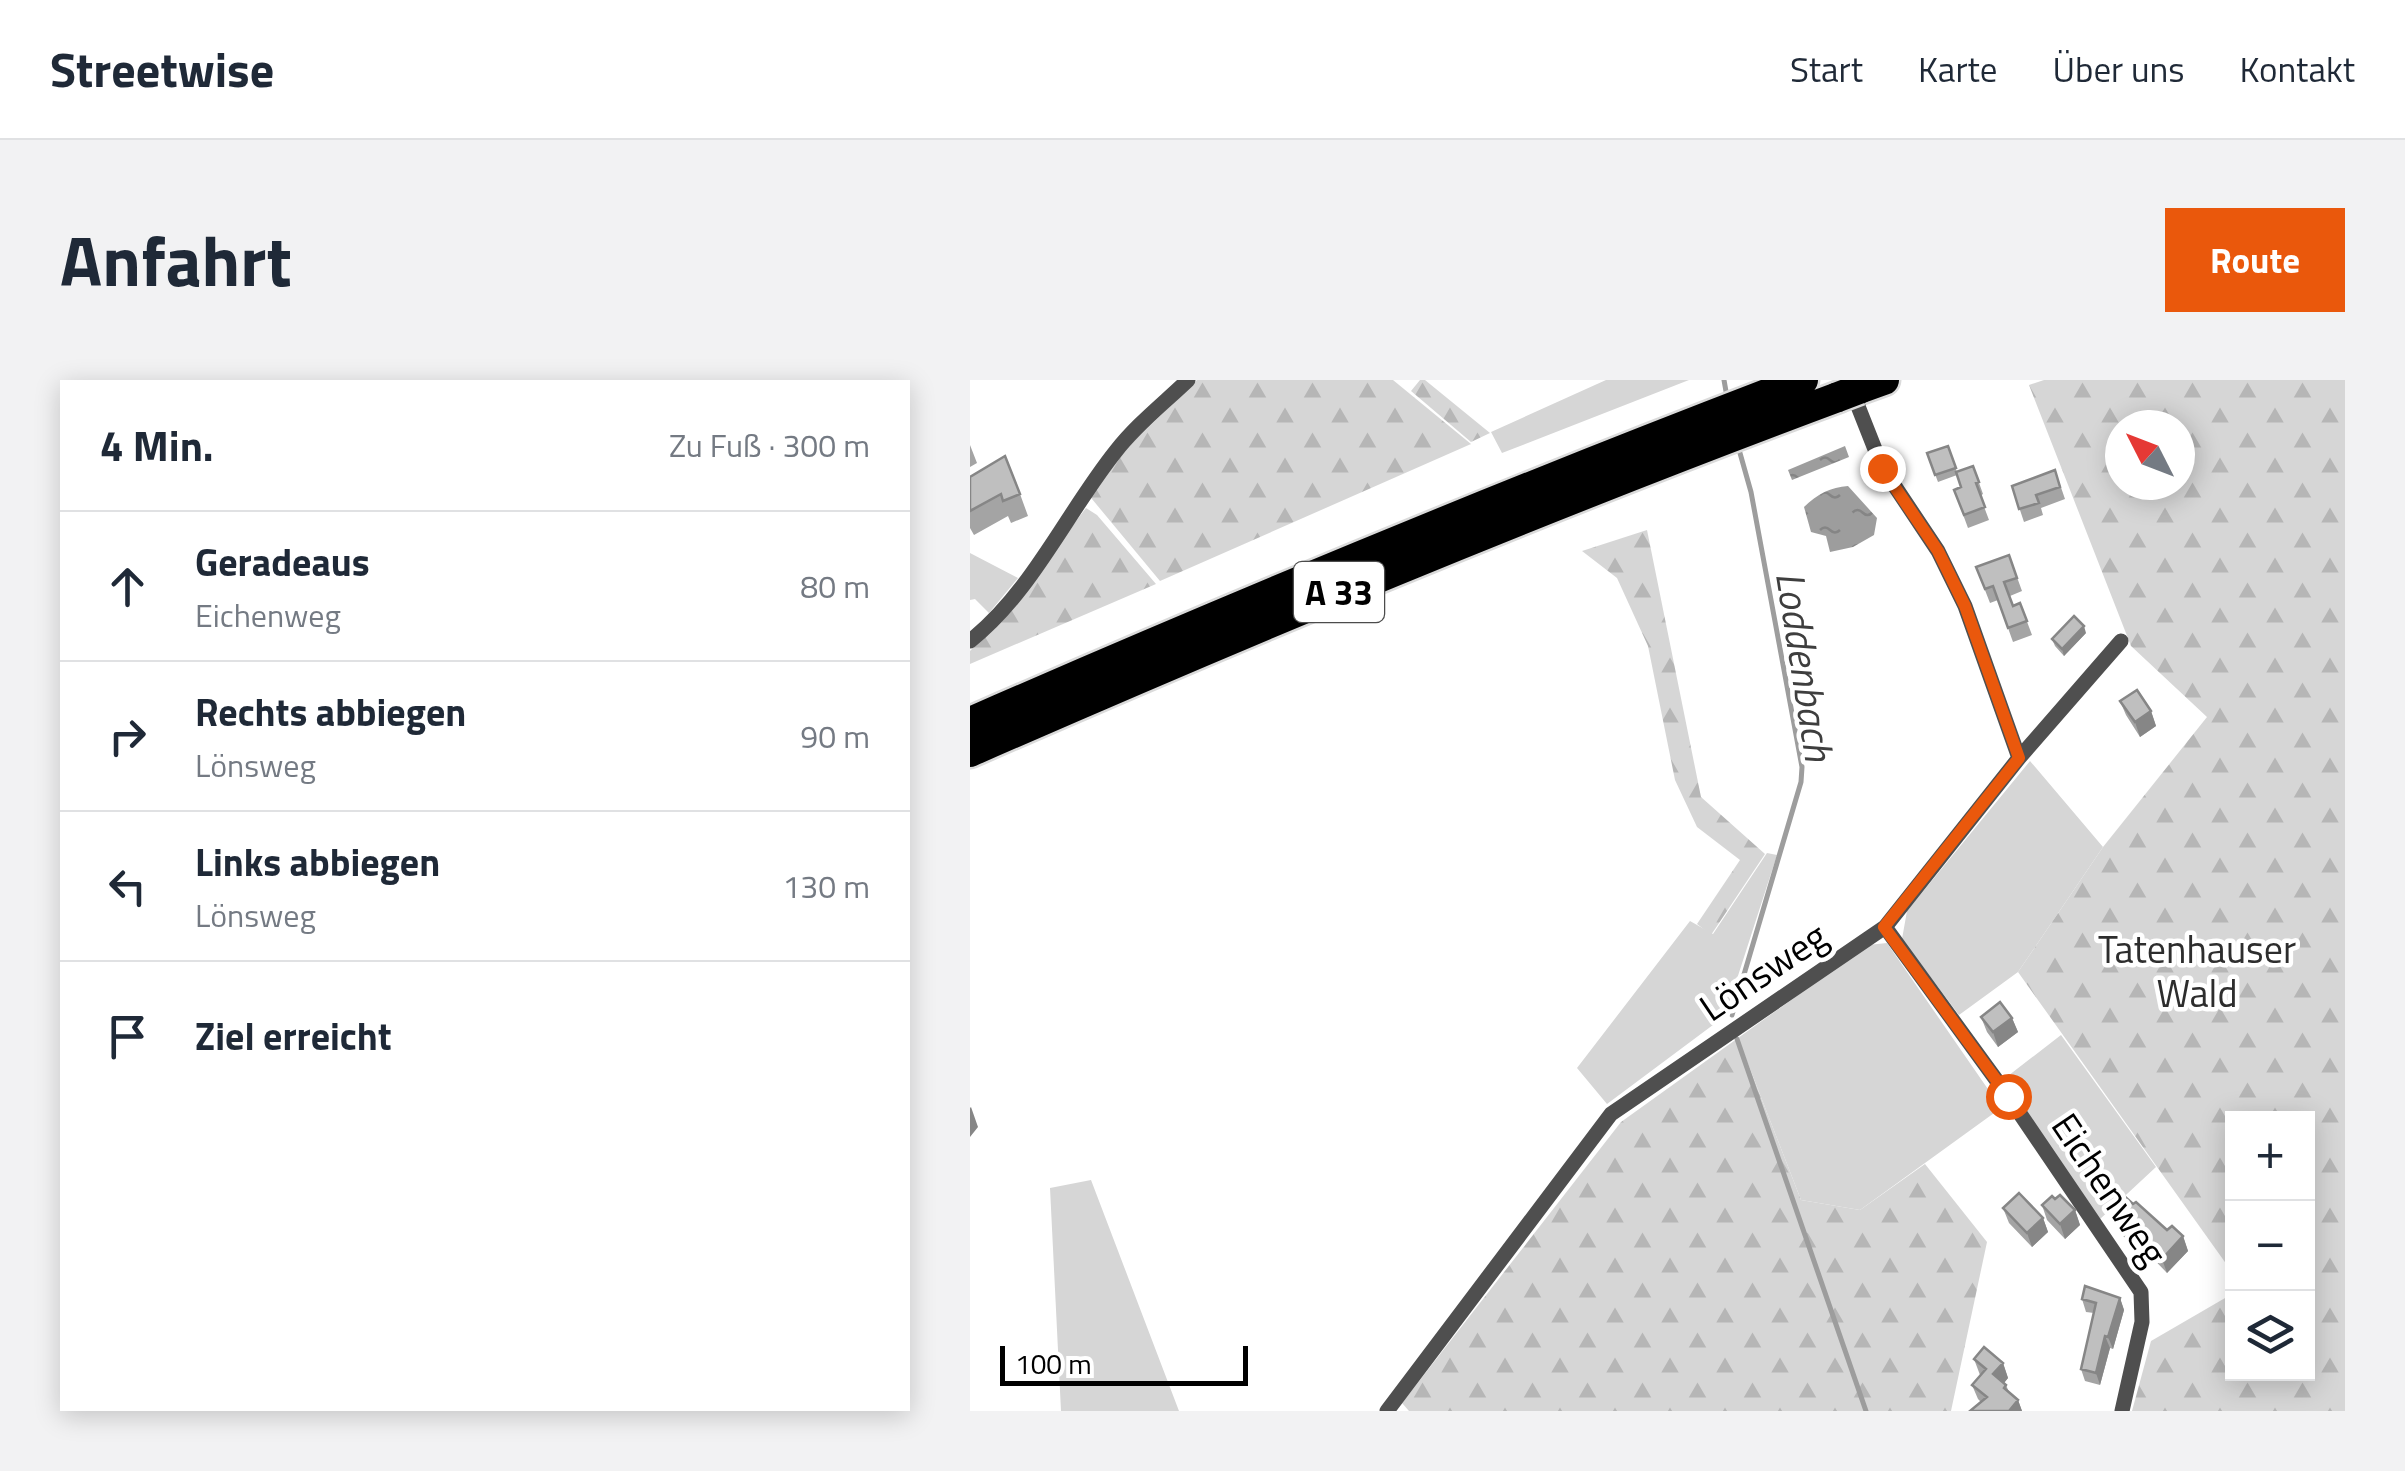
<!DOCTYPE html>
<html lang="de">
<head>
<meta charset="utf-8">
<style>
  :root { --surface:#fff; --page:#f2f2f3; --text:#1f2937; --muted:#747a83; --line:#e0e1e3; --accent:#ea580c }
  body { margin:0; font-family:"Titillium Web",sans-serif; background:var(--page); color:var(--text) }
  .controls { position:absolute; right:30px; bottom:30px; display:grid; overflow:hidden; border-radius:0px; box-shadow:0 5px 25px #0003 }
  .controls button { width:90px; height:90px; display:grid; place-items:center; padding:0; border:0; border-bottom:2px solid var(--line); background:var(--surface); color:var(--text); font:50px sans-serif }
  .compass { position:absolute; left:1135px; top:30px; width:90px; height:90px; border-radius:50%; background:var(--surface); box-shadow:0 5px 25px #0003; rotate:312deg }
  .scale { position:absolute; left:30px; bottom:25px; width:248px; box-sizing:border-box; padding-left:10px; border:5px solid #000; border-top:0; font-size:28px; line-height:35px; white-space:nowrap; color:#000; -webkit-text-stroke:8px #fff; paint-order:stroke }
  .stop { position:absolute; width:30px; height:30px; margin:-22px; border:8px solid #ea580c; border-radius:50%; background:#fff }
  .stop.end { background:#ea580c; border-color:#fff; box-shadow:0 2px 10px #0008 }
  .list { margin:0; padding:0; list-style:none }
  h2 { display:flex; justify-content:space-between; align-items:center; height:130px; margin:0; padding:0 40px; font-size:42px }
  h2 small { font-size:32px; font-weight:400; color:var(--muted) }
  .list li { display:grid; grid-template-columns:65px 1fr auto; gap:30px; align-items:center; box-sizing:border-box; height:150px; padding:0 40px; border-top:2px solid var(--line) }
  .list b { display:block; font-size:38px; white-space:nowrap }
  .list p { margin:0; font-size:32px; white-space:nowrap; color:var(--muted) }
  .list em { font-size:32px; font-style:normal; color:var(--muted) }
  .icon { flex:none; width:55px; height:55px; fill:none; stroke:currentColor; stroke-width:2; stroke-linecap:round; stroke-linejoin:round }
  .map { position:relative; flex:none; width:1375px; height:1031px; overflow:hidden; border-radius:0px }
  header { display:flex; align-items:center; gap:60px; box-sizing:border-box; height:140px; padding:0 50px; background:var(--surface); border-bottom:2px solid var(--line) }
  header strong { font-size:48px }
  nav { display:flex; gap:55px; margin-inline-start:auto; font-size:35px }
  .intro { display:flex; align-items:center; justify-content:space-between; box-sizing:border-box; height:240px; padding:0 60px }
  h1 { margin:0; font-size:70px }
  .button { padding:25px 45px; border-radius:0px; background:var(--accent); color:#fff; font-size:35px; font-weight:700 }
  main { display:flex; gap:60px; padding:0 60px }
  aside { flex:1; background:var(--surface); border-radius:0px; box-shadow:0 5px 25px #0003 }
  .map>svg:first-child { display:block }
  .green { fill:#d6d6d6 }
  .forest { fill:url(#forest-firs); fill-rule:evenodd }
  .water { fill:url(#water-ripples) }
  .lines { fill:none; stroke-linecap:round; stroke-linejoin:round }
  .stream { stroke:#9d9d9d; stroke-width:5 }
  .motorway-casing { stroke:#dbdbdb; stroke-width:35 }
  .minor { stroke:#4f4f4f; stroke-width:15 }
  .motorway { stroke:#000; stroke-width:30 }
  .motorway-bridge-casing { stroke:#dbdbdb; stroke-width:35; stroke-linecap:butt }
  .motorway-bridge { stroke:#000; stroke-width:30 }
  .wall { fill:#a4a4a4 }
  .shaded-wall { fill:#868686 }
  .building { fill:#bfbfbf; stroke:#868686; stroke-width:2.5 }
  .route { stroke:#ea580c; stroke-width:12 }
  .labels { text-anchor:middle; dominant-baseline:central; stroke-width:9; stroke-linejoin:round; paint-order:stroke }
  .shield { fill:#fff; stroke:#4c4c4c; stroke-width:2.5 }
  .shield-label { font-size:35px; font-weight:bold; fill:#000 }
  .park-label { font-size:38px; fill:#2d2d2d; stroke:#fff }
  .street-label { font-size:38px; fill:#000; stroke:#fff }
  .water-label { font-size:40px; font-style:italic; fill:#3e3e3e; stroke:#fff }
</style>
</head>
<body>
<header>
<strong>Streetwise</strong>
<nav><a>Start</a><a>Karte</a><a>Über uns</a><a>Kontakt</a></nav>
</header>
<div class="intro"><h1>Anfahrt</h1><a class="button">Route</a></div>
<main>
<aside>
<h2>4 Min.<small>Zu Fuß · 300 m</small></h2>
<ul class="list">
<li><svg class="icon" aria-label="ahead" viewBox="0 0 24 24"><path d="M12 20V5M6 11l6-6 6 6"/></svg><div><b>Geradeaus</b><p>Eichenweg</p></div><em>80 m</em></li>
<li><svg class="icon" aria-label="right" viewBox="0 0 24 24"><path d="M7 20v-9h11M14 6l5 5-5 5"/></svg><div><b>Rechts abbiegen</b><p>Lönsweg</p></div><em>90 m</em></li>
<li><svg class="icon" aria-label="left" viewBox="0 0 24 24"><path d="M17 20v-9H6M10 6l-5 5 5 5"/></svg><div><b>Links abbiegen</b><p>Lönsweg</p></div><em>130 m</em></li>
<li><svg class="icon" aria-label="arrive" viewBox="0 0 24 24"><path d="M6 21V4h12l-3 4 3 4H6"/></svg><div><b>Ziel erreicht</b></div></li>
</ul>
</aside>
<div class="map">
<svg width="1375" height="1031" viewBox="0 0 1375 1031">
  <defs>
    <pattern id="forest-firs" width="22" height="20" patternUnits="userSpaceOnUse" patternTransform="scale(2.5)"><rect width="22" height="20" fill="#d6d6d6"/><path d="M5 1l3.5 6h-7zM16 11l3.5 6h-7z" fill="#b6b6b6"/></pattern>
    <pattern id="water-ripples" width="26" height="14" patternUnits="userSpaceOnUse" patternTransform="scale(2.5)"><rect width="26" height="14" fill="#9d9d9d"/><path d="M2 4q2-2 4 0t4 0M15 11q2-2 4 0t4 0" fill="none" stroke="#858585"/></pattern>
  </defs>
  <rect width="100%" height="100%" fill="#fff"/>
  <path class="green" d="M636,0H719L532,73L521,52Z
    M0,173L48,198L19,233L5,219L0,220Z
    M1060,381L1133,467L1048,592L989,635L932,559L937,531Z
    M797,473L807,475L755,636L637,724L607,688L720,541L743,554Z
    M917,563L1031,728L890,830L831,820L768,658L898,565Z
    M1091,655L1186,787L1129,840L1034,699Z
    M121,800L209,1031H91L80,808Z"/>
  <path class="forest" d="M227,0H423L501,64L190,201L117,113L161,64Z
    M450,0H455L520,53L501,62L441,11Z
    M1074,0H1375V1031H1162L1181,961L1262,914V994H1338V738H1262V892L1048,592L1133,467L1237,337L1161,266L1059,5ZM1150,45H1210V105H1150Z
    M116,128L127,135L186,204L0,284V271L26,245Z
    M677,150L731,417L795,474L741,555L727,544L770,480L727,447L705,400L678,266L647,198L612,171Z
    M768,658L831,820L890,830L955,784L1017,862L981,1031H439L432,1023L651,742Z"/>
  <path class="water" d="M875,66L879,77L822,100L818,90Z
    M878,106L907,138L904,155L883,167L860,172L856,156L841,152L834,127C847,114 861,107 878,106Z"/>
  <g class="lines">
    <path class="stream" d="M754,0L757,17
      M762,635L831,402L832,387L781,112L768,66
      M767,659L896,1031"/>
    <defs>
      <path id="motorway" d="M889,9L914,0
        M0,342C275,222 552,107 833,0
        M0,372C287,246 575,126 868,17"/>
    </defs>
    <use href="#motorway" class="motorway-casing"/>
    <path class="minor" d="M880,6L912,87L968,171L995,226L1049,378
      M0,261C62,212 97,132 146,71C166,45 194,23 218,0
      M915,547L1038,716L1171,912L1172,942L1152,1031
      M417,1031L641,734L915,547L1049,378L1151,261"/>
    <use href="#motorway" class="motorway"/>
    <defs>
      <path id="motorway-bridge" d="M868,17L889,9"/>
    </defs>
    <use href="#motorway-bridge" class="motorway-bridge-casing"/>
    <use href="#motorway-bridge" class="motorway-bridge"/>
  </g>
  <path class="wall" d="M0,65L7,83L0,87Z
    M978,66L987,92L1003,86L1013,114L1010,116L1019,140L998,148L984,110L991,107L987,95L968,102L957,73Z
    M1085,90L1095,119L1071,128L1073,135L1054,142L1042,106Z
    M0,97L50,114L58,136L41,143L38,136L4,155L0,148Z
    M1039,175L1052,211L1040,216L1043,226L1050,223L1062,255L1043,262L1028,220L1020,223L1006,187Z
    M1116,253L1094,276L1085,266L1082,259Z
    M1150,321L1181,331L1186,346L1170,357L1156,335Z
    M1011,637L1042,638L1048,652L1028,667L1017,652Z
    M1085,819L1105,830L1110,845L1095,859L1077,840L1072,825Z
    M1163,824L1197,850L1213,856L1218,871L1197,893L1167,862L1164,865L1153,856L1142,827Z
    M1033,828L1073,838L1078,852L1062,867L1039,843Z
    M1150,918L1154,930L1143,969L1140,968L1130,1005L1115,1001L1111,989L1124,933L1116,932L1112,919Z
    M1004,979L1033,983L1038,998L1034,1003L1036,1005L1039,1012L1048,1020L1052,1031H1000L1011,1022L1008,1019L1002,1005L1010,995Z"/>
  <path class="shaded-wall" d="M1114,246L1116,253L1094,276L1092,269Z
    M1181,331L1186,346L1170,357L1165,342Z
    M1042,638L1048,652L1028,667L1023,652Z
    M1,727L8,747L0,757V728Z
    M1105,830L1110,845L1095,859L1090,844Z
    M1073,838L1078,852L1062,867L1057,853Z
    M1162,848L1167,862L1164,865L1158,851Z
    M1213,856L1218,871L1197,893L1192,879Z
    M1150,918L1154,930L1143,969L1138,957Z
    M1135,956L1140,968L1130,1005L1126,993Z
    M1033,983L1038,998L1029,1009L1023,994Z
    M1048,1020L1052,1031H1039Z"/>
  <path class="building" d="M978,66L986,88L965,95L957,73Z
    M35,76L50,114L33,121L31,114L0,131V97Z
    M1003,86L1009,102L1006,103L1015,127L994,135L984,110L991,107L986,92Z
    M1085,90L1090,107L1066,115L1069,123L1049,129L1042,106Z
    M1039,175L1047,198L1034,202L1043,226L1050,223L1057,241L1038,248L1023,206L1015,209L1006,187Z
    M1104,236L1114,246L1092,269L1082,259Z
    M1167,310L1181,331L1165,342L1150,321Z
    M1030,622L1042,638L1023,652L1011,637Z
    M1049,813L1073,838L1057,853L1033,828Z
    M1090,815L1105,830L1090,844L1072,825L1082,816L1085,819Z
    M1153,815L1163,824L1166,822L1197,850L1202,846L1213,856L1192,879L1162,848L1158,851L1148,841L1152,836L1142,827Z
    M1115,906L1150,918L1138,957L1135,956L1126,993L1111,989L1126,923L1112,919Z
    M1014,967L1033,983L1023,994L1036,1005L1034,1008L1048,1020L1039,1031H1000L1017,1017L1002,1005L1016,989L1004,979Z"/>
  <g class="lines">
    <path class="route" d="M912,88L968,171L995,226L1049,378L914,547L1038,716"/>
  </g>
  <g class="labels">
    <rect class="shield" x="324" y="182" width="90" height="60" rx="8"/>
    <g class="shield-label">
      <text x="369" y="212">A 33</text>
    </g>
    <g class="park-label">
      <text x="1227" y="569">Tatenhauser<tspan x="1227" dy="44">Wald</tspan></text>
    </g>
    <g class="street-label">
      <text transform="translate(793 591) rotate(-34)">Lönsweg</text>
      <text transform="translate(1140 809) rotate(56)">Eichenweg</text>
    </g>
    <g class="water-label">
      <text transform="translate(835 286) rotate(81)">Loddenbach</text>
    </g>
  </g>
</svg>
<div class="controls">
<button>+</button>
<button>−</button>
<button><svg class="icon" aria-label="layers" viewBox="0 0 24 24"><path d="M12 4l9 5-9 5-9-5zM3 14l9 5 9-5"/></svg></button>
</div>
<svg class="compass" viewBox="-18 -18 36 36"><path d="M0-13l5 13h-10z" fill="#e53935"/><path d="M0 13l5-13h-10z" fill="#747a83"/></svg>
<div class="scale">100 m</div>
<div class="stop" style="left:1038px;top:716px"></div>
<div class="stop end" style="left:912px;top:88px"></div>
</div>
</main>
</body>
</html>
